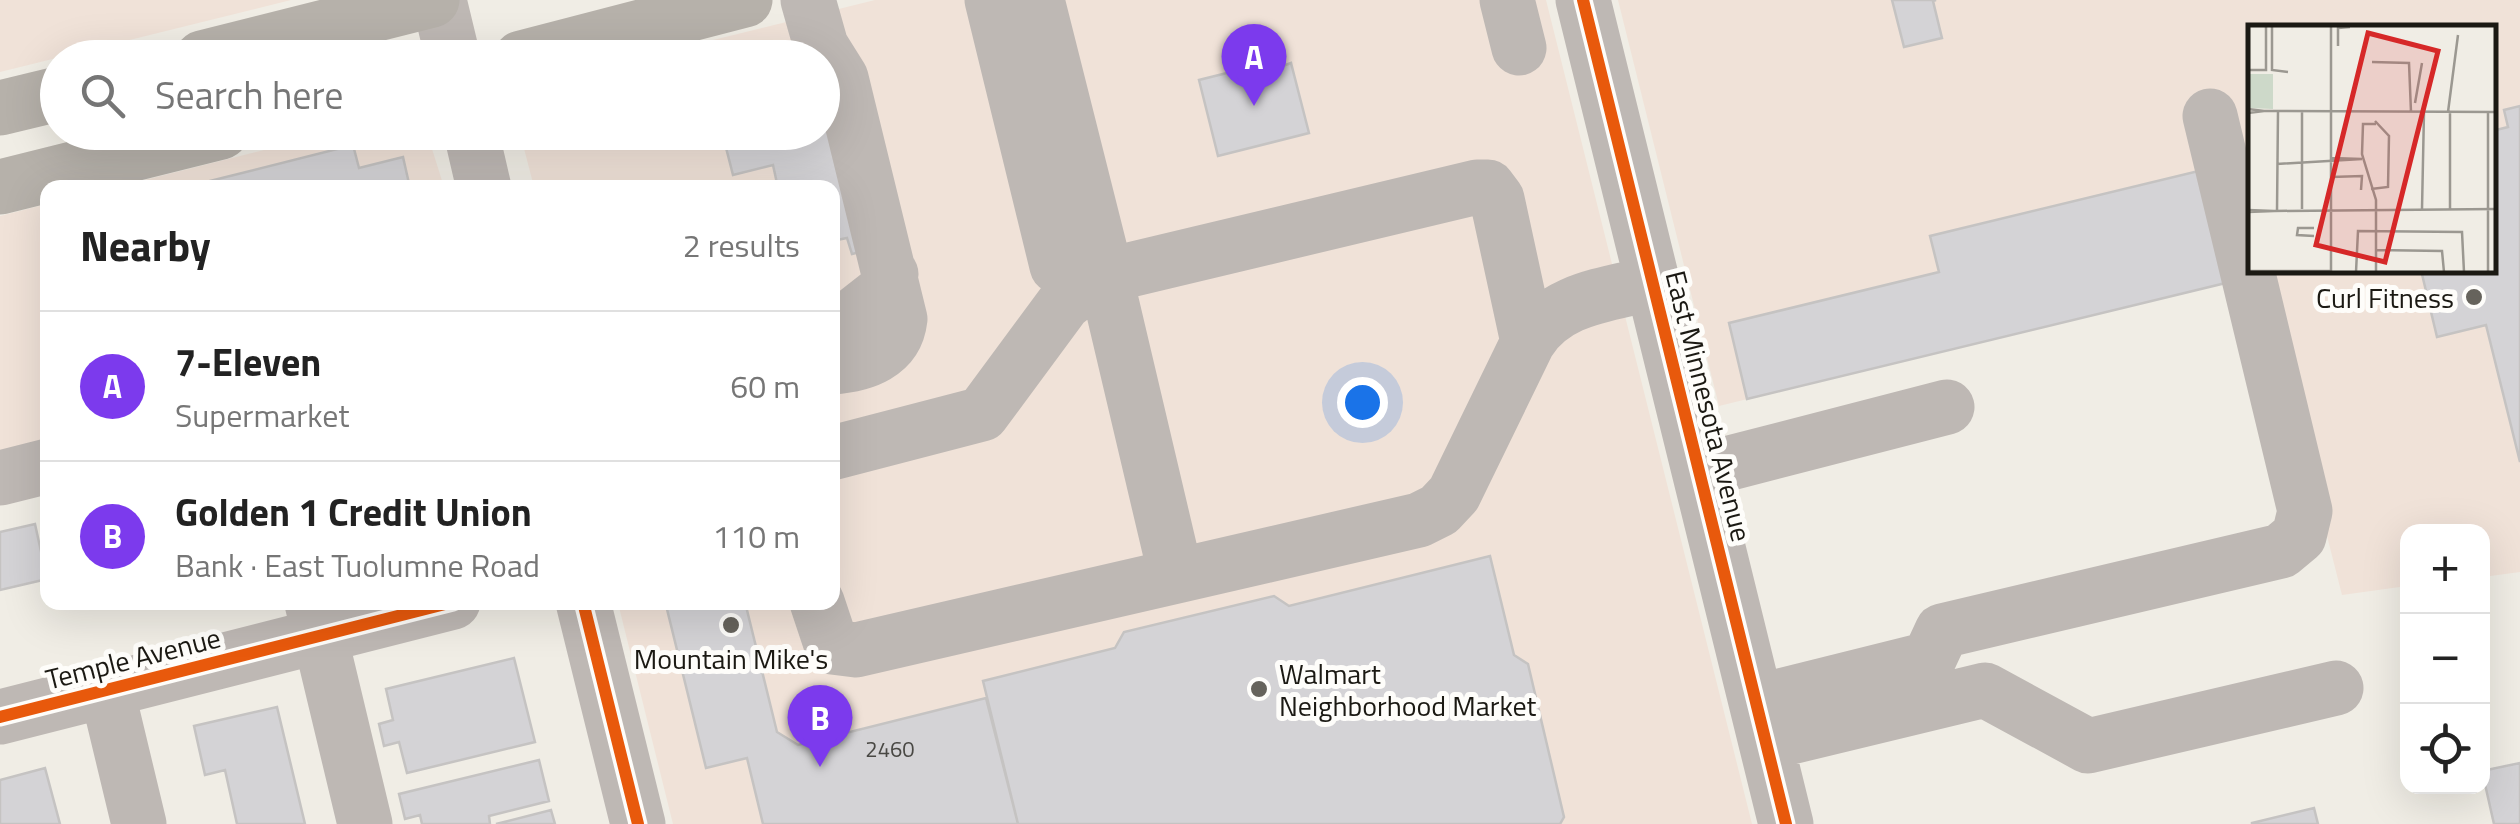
<!DOCTYPE html>
<html lang="en">
<head>
<meta charset="utf-8">
<style>
  :root { --surface:#fff; --page:#f2f2f2; --text:#222; --muted:#767676; --line:#e0e0e0; --accent:#7c3aed }
  body { margin:0; font-family:"Titillium Web",sans-serif; background:var(--page); color:var(--text) }
  .controls { position:absolute; right:30px; bottom:30px; display:grid; overflow:hidden; border-radius:20px; box-shadow:0 10px 40px #0002 }
  .controls button { width:90px; height:90px; display:grid; place-items:center; padding:0; border:0; border-bottom:2px solid var(--line); background:var(--surface); color:var(--text); font:50px sans-serif }
  .you { position:absolute; left:1362px; top:402px; width:35px; height:35px; margin:-25px; border:8px solid #fff; border-radius:50%; background:#1a73e8; box-shadow:0 0 0 15px #1a73e833 }
  .badge { display:grid; place-items:center; width:65px; height:65px; border-radius:50%; background:var(--accent); color:#fff; font-size:32px; font-weight:700 }
  .pin { position:absolute; translate:-50% -82px; filter:drop-shadow(0 2px 5px #0008) }
  .pin::after { content:''; position:absolute; top:52px; width:35px; height:30px; background:inherit; clip-path:polygon(0 0,100% 0,50% 100%) }
  .list { margin:0; padding:0; list-style:none }
  h2 { display:flex; justify-content:space-between; align-items:center; height:130px; margin:0; padding:0 40px; font-size:42px }
  h2 small { font-size:32px; font-weight:400; color:var(--muted) }
  .list li { display:grid; grid-template-columns:65px 1fr auto; gap:30px; align-items:center; box-sizing:border-box; height:150px; padding:0 40px; border-top:2px solid var(--line) }
  .list b { display:block; font-size:38px; white-space:nowrap }
  .list p { margin:0; font-size:32px; white-space:nowrap; color:var(--muted) }
  .list em { font-size:32px; font-style:normal; color:var(--muted) }
  .icon { flex:none; width:55px; height:55px; fill:none; stroke:currentColor; stroke-width:2; stroke-linecap:round; stroke-linejoin:round }
  .map { position:relative; flex:none; width:2520px; height:824px; overflow:hidden }
  .search { position:absolute; background:var(--surface); box-shadow:0 10px 40px #0002; left:40px; top:40px; width:800px; height:110px; display:flex; align-items:center; gap:25px; box-sizing:border-box; padding:0 35px; border-radius:55px; color:var(--muted); font-size:38px }
  .panel { position:absolute; background:var(--surface); box-shadow:0 10px 40px #0002; left:40px; top:180px; width:800px; height:430px; border-radius:20px }
  .map>svg:first-child { display:block }
  .commercial { fill:#f0e2d8; fill-rule:evenodd }
  .building { fill:#d4d3d6; stroke:#c5c3c2; stroke-width:2.5 }
  .lines { fill:none; stroke-linecap:round; stroke-linejoin:round }
  .minor { stroke:#beb8b4; stroke-width:55 }
  .major { stroke:#b6b1aa; stroke-width:55 }
  .cycleway-casing { stroke:#fefdfa; stroke-width:19 }
  .cycleway { stroke:#e8590c; stroke-width:12 }
  .poi-dot { fill:#66635c; stroke:#fefdfa; stroke-width:4 }
  .labels { text-anchor:middle; dominant-baseline:central; stroke-width:10; stroke-linejoin:round; paint-order:stroke }
  .number-label { font-size:22px; fill:#494844 }
  .poi-label { font-size:28px; fill:#1b1913; stroke:#fefdfa; text-anchor:end }
  .street-label { font-size:28px; fill:#1b1913; stroke:#fefdfa }
  .inset-road { fill:none; stroke:#9b9891; stroke-width:2.5 }
  .view { fill:#d62828; fill-opacity:0.15; stroke:#d62828; stroke-width:5 }
  .inset-edge { fill:none; stroke:#1b1913; stroke-width:5 }
</style>
</head>
<body>
<div class="map">
<svg width="2520" height="824" viewBox="0 0 2520 824">
  <rect width="100%" height="100%" fill="#f0ede5"/>
  <path class="commercial" d="M0,0H291L0,72Z
    M875,0H1546L1752,824H673L618,603L832,602V188L534,187L520,133L822,132V58L644,57Z
    M1618,0H2520V572L2483,577L2482,532H2408L2407,586L2342,595L2260,272L1719,406ZM2250,28H2492V270H2250Z
    M335,132L427,133L444,187L113,188Z
    M47,204V443L0,455V216Z"/>
  <path class="building" d="M1892,0H1936L1933,1L1942,38L1904,47Z
    M1279,60L1280,67L1291,63L1309,133L1218,156L1199,80Z
    M822,94L877,248L852,254L847,238L832,241V188H778L773,165L733,175L722,132H822Z
    M2520,106V462L2486,325L2437,337L2421,270H2492V131L2508,127L2504,110Z
    M353,145L359,168L403,157L410,188H211L210,181Z
    M2211,168L2238,280L1747,399L1729,323L1939,272L1930,236Z
    M35,524L47,579L0,590V532Z
    M1490,556L1514,655L1528,664L1564,817L1560,824H1018L983,681L1115,648L1124,632L1274,596L1289,606Z
    M676,602H745L777,732L798,745L986,698L1018,824H763L747,758L706,768L666,605Z
    M514,658L535,742L407,773L399,742L384,746L379,724L393,720L386,689Z
    M277,707L305,824H237L225,770L205,775L194,726Z
    M539,760L549,801L489,816L490,824H422L420,815L405,819L399,794Z
    M2520,763V824H2494L2482,771Z
    M45,768L60,824H0V780Z
    M2314,808L2318,824H2252V823Z
    M551,810L555,824H496Z"/>
  <g class="lines">
    <path class="minor" d="M439,0L453,58
      M808,0L821,46L841,78L900,319C896,354 864,365 832,367
      M992,0L1057,266L1088,282L1100,250L1037,0
      M1507,0L1519,48
      M1583,0L1786,824
      M471,132L484,188
      M1105,275L1176,576
      M832,332L883,292L891,274
      M832,453L982,414L1064,303L1096,278L1477,187H1488L1497,199L1528,342
      M1699,471L1947,407
      M0,478L48,466
      M583,602L638,824
      M817,602L832,647L856,650L1419,520L1439,510L1454,494L1528,342C1555,298 1607,295 1652,283
      M312,603L365,824
      M107,691L139,824
      M1756,702L1929,659L1942,631L2281,551L2299,536L2305,511L2210,116
      M0,717L453,602
      M1766,743L1985,690L2088,746L2336,688"/>
    <path class="major" d="M202,58L432,0
      M521,58L745,0
      M0,108L58,94
      M0,187L221,132"/>
    <defs>
      <path id="cycleway" d="M1583,0L1786,824
        M583,602L638,824
        M0,717L453,602"/>
    </defs>
    <use href="#cycleway" class="cycleway-casing"/>
    <use href="#cycleway" class="cycleway"/>
  </g>
  <g class="poi-dot">
    <circle cx="2474" cy="297" r="10"/>
    <circle cx="731" cy="625" r="10"/>
    <circle cx="1259" cy="689" r="10"/>
  </g>
  <g class="labels">
    <g class="number-label">
      <text x="890" y="749">2460</text>
    </g>
    <g class="poi-label">
      <text x="2454" y="297">Curl Fitness</text>
      <text x="731" y="658" text-anchor="middle">Mountain Mike's</text>
      <text x="1279" y="673" text-anchor="start">Walmart<tspan x="1279" dy="32">Neighborhood Market</tspan></text>
    </g>
    <g class="street-label">
      <text transform="translate(1709 406) rotate(76)">East Minnesota Avenue</text>
      <text transform="translate(133 658) rotate(-14)">Temple Avenue</text>
    </g>
  </g>
  <g transform="translate(2248 25)">
    <rect width="248" height="248" fill="#f0ede5"/>
    <path d="M0,49H25V84L0,83Z" fill="#cdd9c9"/>
    <path class="inset-road" d="M24,0V45L40,47M83,0V247M90,21V3L102,2M124,37L161,38L163,87M0,45H18V0M167,78L174,38M0,84L16,86L0,88M16,86L248,87M200,87L210,10M29,139L114,134L83,133M83,152L114,151L113,165M123,164L140,162L141,111L127,96M54,184V87M174,184L176,87M202,184V87M0,185L26,186L0,187M26,186L248,184M29,186L30,86M66,203H50L49,210L66,211M128,225L194,226L196,247M0,246H83M108,247L110,206L214,207L216,247M128,247V175L114,129L115,99H128M240,247V87"/>
    <path class="view" d="M120,8L190,26L137,237L68,220Z"/>
    <rect width="248" height="248" class="inset-edge"/>
  </g>
</svg>
<div class="controls">
<button>+</button>
<button>−</button>
<button><svg class="icon" aria-label="locate" viewBox="0 0 24 24"><circle cx="12" cy="12" r="6"/><path d="M12 2v4M12 18v4M2 12h4M18 12h4"/></svg></button>
</div>
<div class="you"></div>
<div class="pin badge" style="left:1254px;top:106px">A</div>
<div class="pin badge" style="left:820px;top:767px">B</div>
<div class="search"><svg class="icon" aria-label="search" viewBox="0 0 24 24"><circle cx="10" cy="10" r="6"/><path d="M15 15l6 6"/></svg>Search here</div>
<section class="panel">
<h2>Nearby<small>2 results</small></h2>
<ul class="list">
<li><span class="badge">A</span><div><b>7-Eleven</b><p>Supermarket</p></div><em>60 m</em></li>
<li><span class="badge">B</span><div><b>Golden 1 Credit Union</b><p>Bank · East Tuolumne Road</p></div><em>110 m</em></li>
</ul>
</section>
</div>
</body>
</html>
